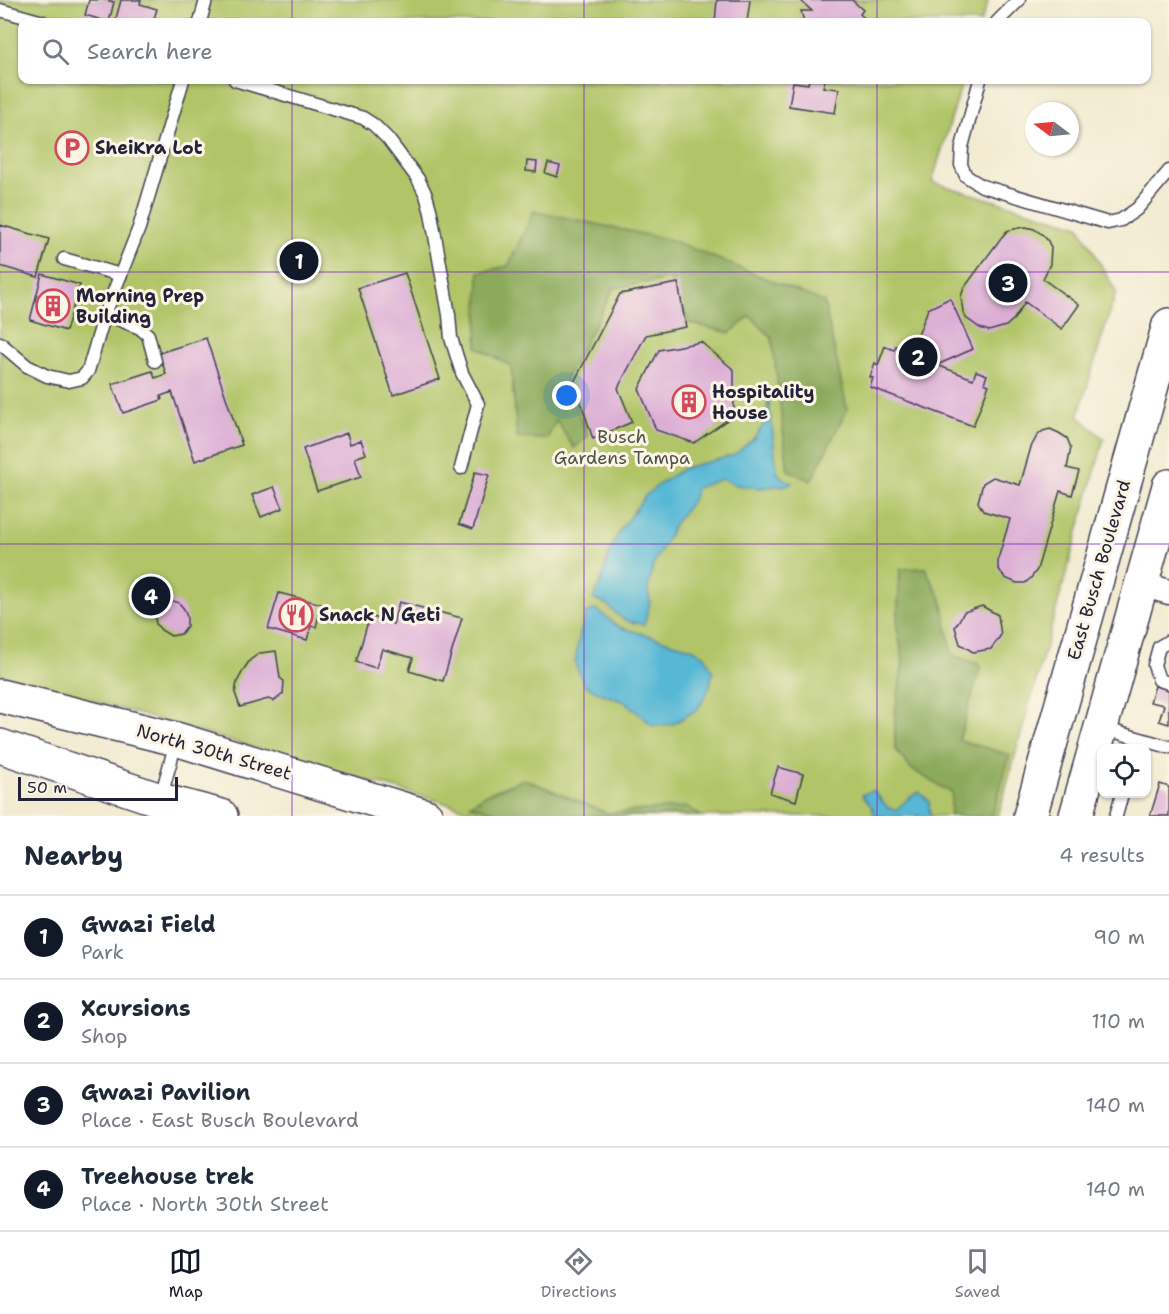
<!DOCTYPE html>
<html lang="en">
<head>
<meta charset="utf-8">
<style>
  :root { --surface:#fff; --page:#f2f2f3; --text:#1f2937; --muted:#747a83; --line:#e0e1e3; --accent:#111827 }
  body { margin:0; font-family:"Shantell Sans",sans-serif; background:var(--page); color:var(--text) }
  .controls { position:absolute; right:18px; bottom:18px; display:grid; overflow:hidden; border-radius:12px; box-shadow:0 2px 4px #0004 }
  .controls button { width:54px; height:54px; display:grid; place-items:center; padding:0; border:0; border-bottom:2px solid var(--line); background:var(--surface); color:var(--text); font:30px sans-serif }
  .compass { position:absolute; left:1025px; top:102px; width:54px; height:54px; border-radius:50%; background:var(--surface); box-shadow:0 2px 4px #0004; rotate:286deg }
  .scale { position:absolute; left:18px; bottom:15px; width:160px; box-sizing:border-box; padding-left:6px; border:3px solid #22223b; border-top:0; font-size:16px; line-height:21px; white-space:nowrap; color:#22223b; -webkit-text-stroke:4px #fcf5e5; paint-order:stroke }
  .you { position:absolute; left:567px; top:396px; width:21px; height:21px; margin:-15px; border:4px solid #fff; border-radius:50%; background:#1a73e8; box-shadow:0 0 0 9px #1a73e833 }
  .badge { display:grid; place-items:center; width:39px; height:39px; border-radius:50%; background:var(--accent); color:#fff; font-size:20px; font-weight:700 }
  .pin { position:absolute; translate:-50% -50%; border:3px solid #fff; box-shadow:0 2px 6px #0006 }
  .list { margin:0; padding:0; list-style:none }
  h2 { display:flex; justify-content:space-between; align-items:center; height:78px; margin:0; padding:0 24px; font-size:26px }
  h2 small { font-size:20px; font-weight:400; color:var(--muted) }
  .list li { display:grid; grid-template-columns:39px 1fr auto; gap:18px; align-items:center; box-sizing:border-box; height:84px; padding:0 24px; border-top:2px solid var(--line) }
  .list b { display:block; font-size:22px; white-space:nowrap }
  .list p { margin:0; font-size:20px; white-space:nowrap; color:var(--muted) }
  .list em { font-size:20px; font-style:normal; color:var(--muted) }
  .icon { flex:none; width:33px; height:33px; fill:none; stroke:currentColor; stroke-width:2; stroke-linecap:round; stroke-linejoin:round }
  .map { position:relative; flex:none; width:1169px; height:816px; overflow:hidden }
  .search { position:absolute; background:var(--surface); box-shadow:0 2px 4px #0004; left:18px; right:18px; top:18px; height:66px; display:flex; align-items:center; gap:15px; box-sizing:border-box; padding:0 21px; border-radius:12px; color:var(--muted); font-size:22px }
  .sheet { height:414px; background:var(--surface) }
  nav { display:flex; justify-content:space-around; align-items:center; box-sizing:border-box; height:84px; border-top:2px solid var(--line); background:var(--surface); font-size:16px; color:var(--muted) }
  nav a { display:grid; justify-items:center; gap:3px }
  nav .on { color:var(--accent) }
  .map>svg:first-child { display:block }
  .green { fill:#b1c468; stroke:#6a7352; stroke-width:1.5 }
  .forest { fill:#8caa5c; stroke:#57664c; stroke-width:1.5 }
  .water { fill:#56b8d5; stroke:#3c6d88; stroke-width:1.5 }
  .building { fill:#dcaed6 }
  .lines { fill:none; stroke-linecap:round; stroke-linejoin:round }
  .lane-casing { stroke:#414052; stroke-width:15 }
  .street-casing { stroke:#414052; stroke-width:27 }
  .secondary-casing { stroke:#414052; stroke-width:36 }
  .primary-casing { stroke:#414052; stroke-width:36 }
  .lane { stroke:#fff; stroke-width:12 }
  .street { stroke:#fff; stroke-width:24 }
  .secondary { stroke:#fff; stroke-width:33 }
  .primary { stroke:#fff; stroke-width:33 }
  .grid { fill:none; stroke:#7b2cbf; stroke-width:1.5; stroke-opacity:0.55 }
  .labels { text-anchor:middle; dominant-baseline:central; stroke-width:6; stroke-linejoin:round; paint-order:stroke }
  .poi-label { font-size:18px; font-weight:bold; fill:#22223b; stroke:#fcf5e5; text-anchor:start }
  .park-label { font-size:18px; fill:#4d5348; stroke:#fcf5e5 }
  .street-label { font-size:18px; fill:#22223b; stroke:#fcf5e5 }
</style>
</head>
<body>
<div class="map">
<svg width="1169" height="816" viewBox="0 0 1169 816">
  <rect width="100%" height="100%" fill="#fcf5e5"/>
  <filter id="ink" filterUnits="userSpaceOnUse"><feTurbulence type="fractalNoise" baseFrequency=".0167" numOctaves="2"/><feDisplacementMap in="SourceGraphic" scale="12" xChannelSelector="R" yChannelSelector="G"/><feConvolveMatrix kernelMatrix="1 2 1 2 8 2 1 2 1" color-interpolation-filters="sRGB"/></filter>
  <filter id="wash" filterUnits="userSpaceOnUse"><feTurbulence type="fractalNoise" baseFrequency=".008" numOctaves="4" result="noise"/><feDisplacementMap in="SourceGraphic" scale="24" xChannelSelector="R" yChannelSelector="G"/><feGaussianBlur stdDeviation="1.35" result="paint"/><feColorMatrix in="noise" values="0 0 0 0 0 0 0 0 0 0 0 0 0 0 0 0 0 1.4 0 .05"/><feComposite in="paint" operator="in"/></filter>
  <g filter="url(#wash)">
    <rect width="100%" height="100%" fill="#f2ebd2"/>
    <path class="green" d="M0,0H987L988,2L981,22H22V80H963L932,182L1079,226L1116,292L1078,416L1104,439L998,816H490L0,674Z"/>
    <path class="forest" d="M534,211L671,240L824,302L847,409L811,481L788,470L772,338L750,316L730,333L689,323L670,279L614,288L565,380L588,436L574,448L556,420L547,439L517,438L511,366L477,347L479,272L508,266Z
      M925,568L942,601L952,655L981,665L959,740L1010,755L992,816H950L952,793L911,769L895,749V714L903,661L897,627L900,569Z
      M524,779L607,813L688,807L701,816H510L470,805L487,794Z"/>
    <path class="water" d="M768,393L777,471L781,477L792,483L788,485L759,488L737,485L722,479L696,488L692,501L675,523L653,566L648,589L650,602L644,625C638,623 631,622 625,620C614,615 607,599 593,600L601,582L611,548L621,529L646,495L662,482L684,468L716,460L734,455L754,438L767,420Z
      M596,609L619,627L694,649L705,656L713,672L709,689L698,709L673,724L653,726L625,702L600,693L584,685L575,663L580,633L586,613Z
      M873,790L888,808L896,810L909,798L919,792L929,801L930,816H875L872,807L862,795Z"/>
    <g id="blocks">
      <path class="building" d="M89,0H107L114,2L109,22L85,15Z
        M121,0H141L140,4L157,9L153,22H115Z
        M717,0H750L747,22H715Z
        M800,0H852L863,10L860,14L866,20L863,22H804L801,11H812Z
        M809,80H825L823,87L839,89L835,113L789,106L793,82L808,84Z
        M527,161L537,162L536,172L526,171Z
        M548,163L560,166L557,177L545,173Z
        M0,225L49,239L38,277L0,266Z
        M1026,227L1034,229L1043,235L1048,241L1051,248L1050,264L1043,279L1079,305L1062,329L1025,302L1014,319L1006,326L989,331L980,328L966,318L963,312L961,296L964,288L1001,238L1007,231L1018,228Z
        M405,273L440,379L393,395L358,288Z
        M42,274L80,285L66,331L30,320Z
        M678,283L686,327L646,335L618,388L632,422L593,439L574,382L620,294Z
        M950,298L973,349L937,365L973,379L976,371L987,375L984,383L989,385L973,426L870,387L873,378L870,377L875,363L878,365L885,346L894,350L896,346L912,351L928,309Z
        M206,338L242,445L195,461L172,392L161,396L162,400L123,413L112,384L152,371L155,378L166,374L159,353Z
        M701,342L734,370V415L694,443L656,430L639,389L659,350Z
        M1050,429L1059,433L1067,438L1071,448L1067,468L1079,471L1072,495L1060,491L1037,570L1031,578L1025,583H1017L1005,578L998,568V559L1010,519L983,511L978,502L983,483L993,477L1020,485L1031,447L1037,436L1043,431Z
        M347,433L350,444L361,440L366,454L355,458L361,477L317,491L303,449Z
        M475,472L489,475L473,529L459,524Z
        M274,487L283,508L261,517L252,495Z
        M279,593L322,604L316,627L311,626L307,640L268,629Z
        M169,600L179,603L184,609L187,617V626L181,634L171,636L161,630L156,624L154,612L155,606L161,605L163,601Z
        M399,602L462,618L443,681L409,671L413,658L382,649L376,668L356,662L368,622L371,623L373,617L393,624Z
        M982,606L998,615L1001,635L991,649L973,652L960,644L955,627L964,612Z
        M276,651L280,678L284,681L283,694L274,701L268,699L240,707L235,693L237,682L244,669L250,660L260,653Z
        M1155,686L1169,690V724L1159,721L1164,705L1150,702Z
        M778,767L803,774L796,801L770,793Z
        M1160,784L1169,787V816H1150Z"/>
    </g>
  </g>
  <g filter="url(#ink)">
    <use href="#blocks" fill-opacity="0" stroke="#414052" stroke-width="1.5"/>
    <g class="lines">
      <defs>
        <path id="lane" d="M0,10L43,22
          M200,22L206,0
          M997,22L1019,0
          M235,80L363,118L374,125L388,139L418,179L426,195L431,213L449,315L451,338L462,373L478,404L461,468
          M980,80L962,147L961,165L966,176L982,186L1108,223L1121,220L1137,209L1169,171
          M64,259L121,275
          M105,314L140,328L148,335L155,361
          M0,343L27,366L47,376L69,381L82,378L88,371L105,314L139,228L183,80
          M1169,641L1159,647L1154,665L1159,680L1169,683
          M1102,728L1169,747
          M160,800L176,742
          M1116,816L1122,794"/>
        <path id="street" d="M1141,584L1169,592"/>
        <path id="secondary" d="M0,696L176,739L426,816
          M0,746L160,800L221,816"/>
        <path id="primary" d="M1030,816L1169,325
          M1076,816L1169,486"/>
      </defs>
      <use href="#lane" class="lane-casing"/>
      <use href="#street" class="street-casing"/>
      <use href="#secondary" class="secondary-casing"/>
      <use href="#primary" class="primary-casing"/>
      <use href="#lane" class="lane"/>
      <use href="#street" class="street"/>
      <use href="#secondary" class="secondary"/>
      <use href="#primary" class="primary"/>
    </g>
  </g>
  <path class="grid" d="M292,0V22M584,0V22M877,0V22M292,80V816M584,80V816M877,80V816M0,272H1169M0,544H1169"/>
  <defs>
    <symbol id="parking-ring" viewBox="-11 -11 22 22"><circle r="9.5" fill="#fcf5e5" stroke="#d1495b" stroke-width="1.5"/><path d="M-3.5-5.5H1a3.5 3.5 0 0 1 0 7H-1V5.5H-3.5ZM-1-3.4V-.6H.8a1.4 1.4 0 0 0 0-2.8Z" fill="#d1495b"/></symbol>
    <symbol id="building-ring" viewBox="-11 -11 22 22"><circle r="9.5" fill="#fcf5e5" stroke="#d1495b" stroke-width="1.5"/><path d="M-4-6H4V6H1V3H-1V6H-4ZM-2.5-4.3h1.7v1.8h-1.7ZM.8-4.3h1.7v1.8H.8ZM-2.5-1h1.7V.8h-1.7ZM.8-1h1.7V.8H.8Z" fill="#d1495b"/></symbol>
    <symbol id="restaurant-ring" viewBox="-11 -11 22 22"><circle r="9.5" fill="#fcf5e5" stroke="#d1495b" stroke-width="1.5"/><path d="M-5-6h1v4h1v-4h1v4h1v-4h1v5L-1.5 .5V6h-2V.5L-5-1ZM5-6V6H3V1.5H1.5Q1.5-4 5-6Z" fill="#d1495b"/></symbol>
  </defs>
  <g fill-rule="evenodd">
    <use href="#parking-ring" x="53" y="129" width="38" height="38"/>
    <use href="#building-ring" x="34" y="287" width="38" height="38"/>
    <use href="#building-ring" x="670" y="383" width="38" height="38"/>
    <use href="#restaurant-ring" x="277" y="596" width="38" height="38"/>
  </g>
  <g class="labels">
    <g class="poi-label">
      <text x="95" y="148">SheiKra Lot</text>
      <text x="76" y="296">Morning Prep<tspan x="76" dy="21">Building</tspan></text>
      <text x="712" y="392">Hospitality<tspan x="712" dy="21">House</tspan></text>
      <text x="319" y="615">Snack N Geti</text>
    </g>
    <g class="park-label">
      <text x="622" y="437">Busch<tspan x="622" dy="21">Gardens Tampa</tspan></text>
    </g>
    <g class="street-label">
      <text transform="translate(1099 570) rotate(-74)">East Busch Boulevard</text>
      <text transform="translate(214 752) rotate(16)">North 30th Street</text>
    </g>
  </g>
</svg>
<div class="controls">
<button><svg class="icon" aria-label="locate" viewBox="0 0 24 24"><circle cx="12" cy="12" r="6"/><path d="M12 2v4M12 18v4M2 12h4M18 12h4"/></svg></button>
</div>
<svg class="compass" viewBox="-18 -18 36 36"><path d="M0-13l5 13h-10z" fill="#e53935"/><path d="M0 13l5-13h-10z" fill="#747a83"/></svg>
<div class="scale">50 m</div>
<div class="you"></div>
<div class="pin badge" style="left:299px;top:261px">1</div>
<div class="pin badge" style="left:918px;top:357px">2</div>
<div class="pin badge" style="left:1008px;top:283px">3</div>
<div class="pin badge" style="left:151px;top:596px">4</div>
<div class="search"><svg class="icon" aria-label="search" viewBox="0 0 24 24"><circle cx="10" cy="10" r="6"/><path d="M15 15l6 6"/></svg>Search here</div>
</div>
<section class="sheet">
<h2>Nearby<small>4 results</small></h2>
<ul class="list">
<li><span class="badge">1</span><div><b>Gwazi Field</b><p>Park</p></div><em>90 m</em></li>
<li><span class="badge">2</span><div><b>Xcursions</b><p>Shop</p></div><em>110 m</em></li>
<li><span class="badge">3</span><div><b>Gwazi Pavilion</b><p>Place · East Busch Boulevard</p></div><em>140 m</em></li>
<li><span class="badge">4</span><div><b>Treehouse trek</b><p>Place · North 30th Street</p></div><em>140 m</em></li>
</ul>
</section>
<nav>
<a class="on"><svg class="icon" aria-label="map" viewBox="0 0 24 24"><path d="M3 6l6-2 6 2 6-2v14l-6 2-6-2-6 2zM9 4v14M15 6v14"/></svg>Map</a>
<a><svg class="icon" aria-label="directions" viewBox="0 0 24 24"><path d="M12 3l9 9-9 9-9-9zM9 14v-3h6M13 9l2 2-2 2"/></svg>Directions</a>
<a><svg class="icon" aria-label="saved" viewBox="0 0 24 24"><path d="M7 4h10v16l-5-4-5 4z"/></svg>Saved</a>
</nav>
</body>
</html>
